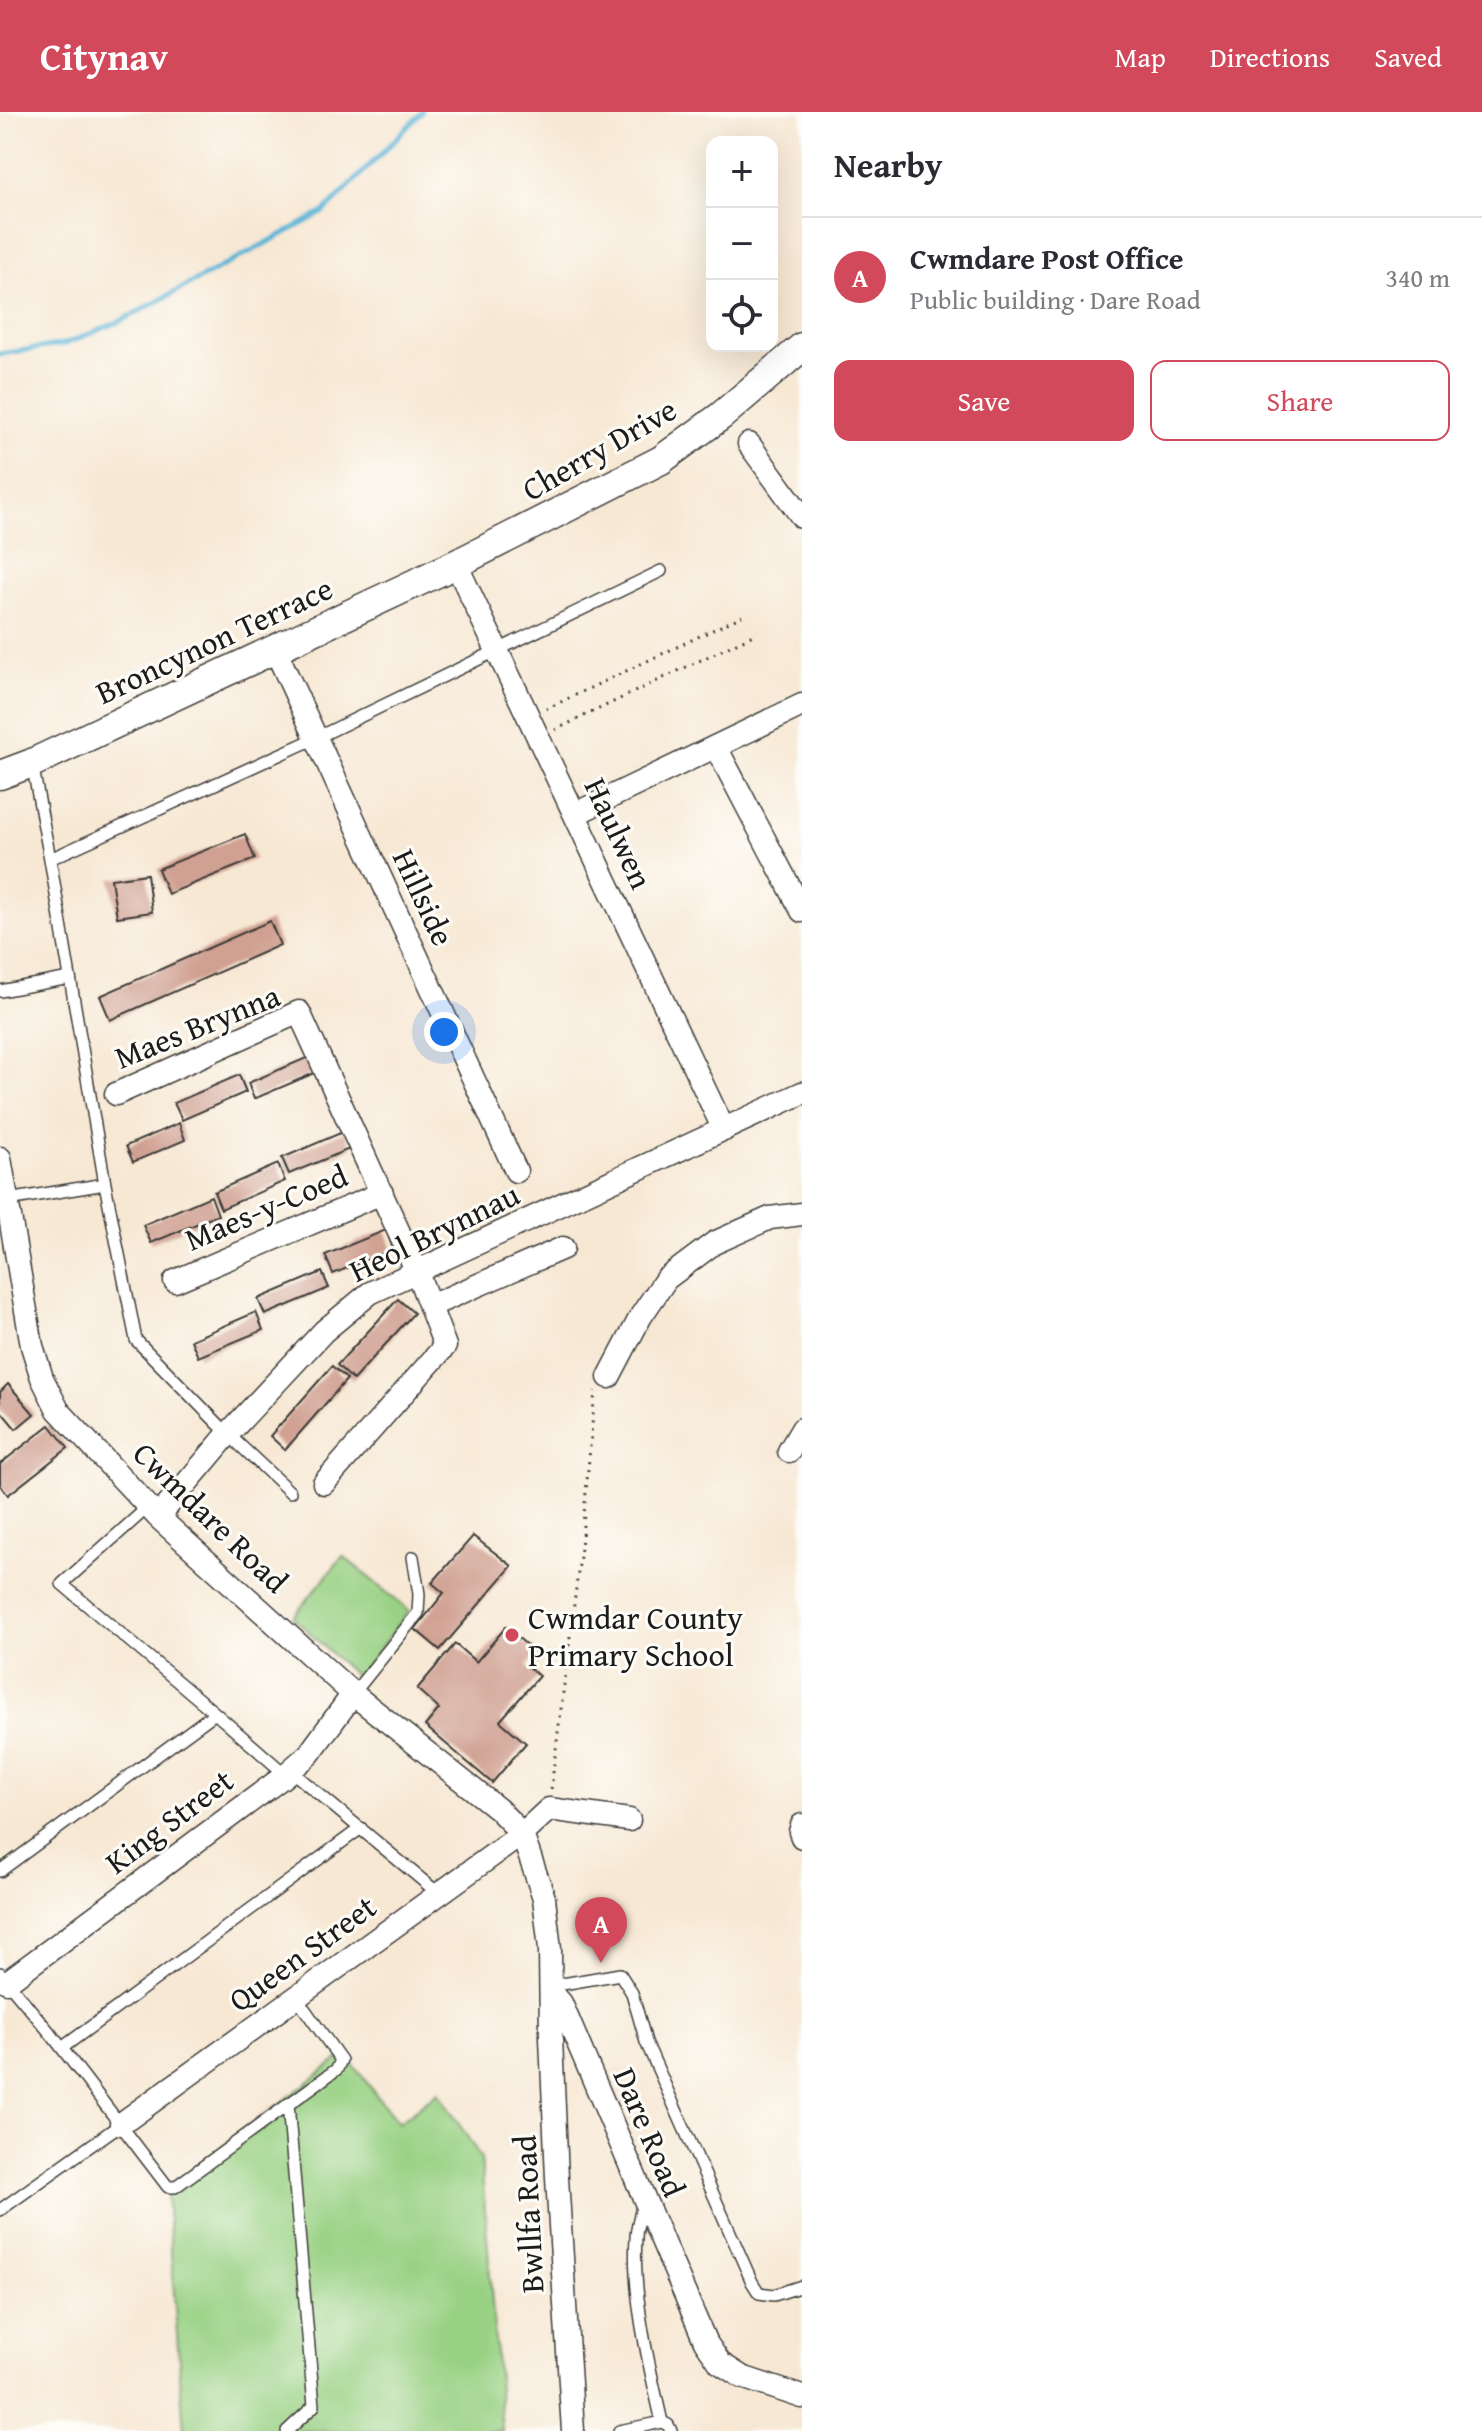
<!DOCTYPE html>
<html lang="en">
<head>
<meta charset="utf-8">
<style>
  :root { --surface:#fff; --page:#f7f7f7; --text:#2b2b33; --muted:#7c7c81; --line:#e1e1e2; --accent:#d1495b }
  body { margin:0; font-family:"Gentium Book Plus",serif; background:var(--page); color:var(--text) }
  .controls { position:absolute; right:24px; top:24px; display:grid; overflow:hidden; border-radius:16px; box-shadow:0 8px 32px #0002 }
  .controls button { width:72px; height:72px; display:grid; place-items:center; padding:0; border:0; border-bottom:2px solid var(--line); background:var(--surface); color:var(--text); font:40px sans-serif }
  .you { position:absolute; left:444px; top:920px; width:28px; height:28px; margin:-20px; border:6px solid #fff; border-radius:50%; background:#1a73e8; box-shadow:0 0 0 12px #1a73e833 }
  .badge { display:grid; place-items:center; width:52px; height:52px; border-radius:50%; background:var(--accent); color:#fff; font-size:26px; font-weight:700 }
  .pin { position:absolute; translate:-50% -66px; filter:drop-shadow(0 2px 4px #0008) }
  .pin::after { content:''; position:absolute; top:42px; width:28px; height:24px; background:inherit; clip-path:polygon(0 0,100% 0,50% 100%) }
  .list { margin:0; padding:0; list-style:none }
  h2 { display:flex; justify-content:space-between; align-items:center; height:104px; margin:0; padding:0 32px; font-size:34px }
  h2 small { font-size:26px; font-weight:400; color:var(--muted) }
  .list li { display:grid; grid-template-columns:52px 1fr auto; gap:24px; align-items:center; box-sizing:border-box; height:120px; padding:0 32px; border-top:2px solid var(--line) }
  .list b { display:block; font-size:30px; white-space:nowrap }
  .list p { margin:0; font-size:26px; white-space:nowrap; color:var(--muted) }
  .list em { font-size:26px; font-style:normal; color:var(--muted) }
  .actions { display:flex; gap:16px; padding:24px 32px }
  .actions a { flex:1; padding:18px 0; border:2px solid var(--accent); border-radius:16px; text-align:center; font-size:28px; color:var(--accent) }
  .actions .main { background:var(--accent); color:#fff }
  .icon { flex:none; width:44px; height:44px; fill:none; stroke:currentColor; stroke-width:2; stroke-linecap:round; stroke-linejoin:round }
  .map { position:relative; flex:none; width:802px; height:2319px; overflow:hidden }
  header { display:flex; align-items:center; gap:48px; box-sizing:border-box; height:112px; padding:0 40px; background:var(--accent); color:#fff }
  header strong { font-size:38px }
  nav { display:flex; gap:44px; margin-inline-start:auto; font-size:28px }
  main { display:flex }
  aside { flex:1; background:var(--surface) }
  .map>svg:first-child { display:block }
  .green { fill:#99d184; stroke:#5a7650; stroke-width:2 }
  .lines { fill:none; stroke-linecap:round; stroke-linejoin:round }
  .stream { stroke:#58b4d6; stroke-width:5 }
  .building { fill:#d0a092 }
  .service-casing { stroke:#3d3b38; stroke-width:14 }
  .minor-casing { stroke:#3d3b38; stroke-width:25 }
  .tertiary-casing { stroke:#3d3b38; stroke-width:31 }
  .path { stroke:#3d3b38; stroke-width:3; stroke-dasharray:2 6; stroke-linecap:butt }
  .service { stroke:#fff; stroke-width:11 }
  .minor { stroke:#fff; stroke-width:22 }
  .tertiary { stroke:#fff; stroke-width:28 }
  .poi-dot { fill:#d1495b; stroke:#fdfcf7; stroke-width:3 }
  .labels { text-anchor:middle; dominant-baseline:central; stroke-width:6; stroke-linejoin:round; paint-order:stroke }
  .street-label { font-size:32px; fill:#1c1c1c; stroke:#fdfcf7 }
  .poi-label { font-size:32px; fill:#1c1c1c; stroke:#fdfcf7; text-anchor:start }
</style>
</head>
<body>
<header>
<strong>Citynav</strong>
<nav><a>Map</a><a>Directions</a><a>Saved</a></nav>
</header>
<main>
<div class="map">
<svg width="802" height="2319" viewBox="0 0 802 2319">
  <rect width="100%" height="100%" fill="#fdfcf7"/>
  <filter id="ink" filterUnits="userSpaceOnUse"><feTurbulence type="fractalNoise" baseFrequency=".0125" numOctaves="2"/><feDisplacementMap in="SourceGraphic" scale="16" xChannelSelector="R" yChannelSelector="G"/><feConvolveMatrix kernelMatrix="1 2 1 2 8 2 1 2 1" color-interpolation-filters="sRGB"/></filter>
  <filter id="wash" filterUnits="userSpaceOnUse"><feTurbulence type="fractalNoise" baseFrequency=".006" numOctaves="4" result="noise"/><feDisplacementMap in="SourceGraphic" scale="32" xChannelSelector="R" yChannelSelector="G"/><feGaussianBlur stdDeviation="1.8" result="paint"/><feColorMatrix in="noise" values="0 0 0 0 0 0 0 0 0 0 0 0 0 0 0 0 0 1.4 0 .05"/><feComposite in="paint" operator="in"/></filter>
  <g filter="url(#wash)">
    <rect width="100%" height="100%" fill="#f7e8d4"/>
    <path class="green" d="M343,1444L409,1499L357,1566L293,1505Z
      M345,1942L398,2011L438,1980L481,2046L502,2319H184L167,2085L174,2072Z"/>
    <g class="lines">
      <path class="stream" d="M0,242L65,232L121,209L324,100L422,0"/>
    </g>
    <g id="blocks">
      <path class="building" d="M245,722L255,747L168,782L158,757Z
        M147,762L152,800L117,805L111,767Z
        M270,809L280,833L110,908L100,884Z
        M311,944L317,960L254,987L248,971Z
        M239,963L246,980L182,1008L174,991Z
        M179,1011L185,1028L133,1050L126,1034Z
        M345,1019L352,1036L289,1062L282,1046Z
        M278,1052L285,1069L221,1097L214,1080Z
        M211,1084L218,1103L151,1131L143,1113Z
        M386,1118L393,1137L333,1162L325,1143Z
        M322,1160L329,1176L265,1203L258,1187Z
        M398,1187L414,1201L353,1268L337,1253Z
        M256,1200L263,1218L198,1245L191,1228Z
        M332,1254L347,1267L285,1338L270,1324Z
        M8,1272L34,1302L16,1317L0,1298V1280Z
        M50,1313L68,1336L8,1383L0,1373V1352Z
        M473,1424L512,1454L440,1538L415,1517L444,1481L432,1471Z
        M506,1515L537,1542L527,1554L539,1564L500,1609L526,1631L492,1671L425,1614L439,1597L417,1577L455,1532L476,1550Z"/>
    </g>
  </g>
  <g filter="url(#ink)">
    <use href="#blocks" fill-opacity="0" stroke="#3d3b38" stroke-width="2"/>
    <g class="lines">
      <defs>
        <path id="service" d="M32,651L50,747L105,1072L136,1228L228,1322L290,1380
          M50,747L316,626L661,459
          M0,879L70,866
          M8,1088L105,1072
          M148,1395L62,1472L215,1601
          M353,1582L418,1501L419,1482L413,1445
          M290,1658L439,1782
          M0,1759L215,1601L285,1662
          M0,1861L51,1922L168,2075H175L337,1957L341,1948L296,1885
          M551,1874L620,1862L632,1881L646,1930L752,2170L759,2181L774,2183L802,2174
          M62,1936L361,1716
          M643,2090C641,2101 636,2114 636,2126C632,2184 649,2253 662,2310
          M0,2098L121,2012
          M287,2319L314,2294L288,1992
          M619,2319L662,2310L668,2313L671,2319"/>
        <path id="minor" d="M749,332L802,405
          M456,452L724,1018
          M275,537L516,1059
          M716,635L802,799
          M575,702L802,593
          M116,982L299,900L417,1160L445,1234L324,1371
          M0,1046L32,1234L42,1266L58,1298L158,1405L353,1582L498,1697L522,1722L544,1786L550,1837L551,1926L557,2066L573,2319
          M175,1169L382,1081
          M430,1194L563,1136
          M609,1265L641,1204L666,1167L714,1131L770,1106L802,1102
          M789,1339L802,1317
          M158,1405L228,1322L324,1219L370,1181L802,981
          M802,1713L800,1720L802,1725
          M7,1870L283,1665L309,1642L353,1582
          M551,1880L561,1891L705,2229L720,2251L742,2265L802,2285
          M121,2012L522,1722L549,1697L629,1708"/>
        <path id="tertiary" d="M0,663L32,651L456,452L661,348L721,304L802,235"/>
      </defs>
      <use href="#service" class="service-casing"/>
      <use href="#minor" class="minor-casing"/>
      <use href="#tertiary" class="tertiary-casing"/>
      <path class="path" d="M546,597L742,504
        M555,618L753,523
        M551,1677L581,1436L595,1279"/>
      <use href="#service" class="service"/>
      <use href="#minor" class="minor"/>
      <use href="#tertiary" class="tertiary"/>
    </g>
  </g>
  <circle class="poi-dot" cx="512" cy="1523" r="8"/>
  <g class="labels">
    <g class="street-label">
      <text transform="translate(599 337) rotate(-30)">Cherry Drive</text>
      <text transform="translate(214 528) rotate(-25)">Broncynon Terrace</text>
      <text transform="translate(619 721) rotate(65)">Haulwen</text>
      <text transform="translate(424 785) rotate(65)">Hillside</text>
      <text transform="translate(197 914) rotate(-22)">Maes Brynna</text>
      <text transform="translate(266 1095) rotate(-23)">Maes-y-Coed</text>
      <text transform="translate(434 1120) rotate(-26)">Heol Brynnau</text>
      <text transform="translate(211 1405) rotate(44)">Cwmdare Road</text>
      <text transform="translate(169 1709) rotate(-37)">King Street</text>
      <text transform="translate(302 1841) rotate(-36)">Queen Street</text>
      <text transform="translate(650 2020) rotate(67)">Dare Road</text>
      <text transform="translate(528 2102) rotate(-93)">Bwllfa Road</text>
    </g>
    <g class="poi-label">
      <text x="528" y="1505">Cwmdar County<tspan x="528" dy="37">Primary School</tspan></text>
    </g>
  </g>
</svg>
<div class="controls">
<button>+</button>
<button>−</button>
<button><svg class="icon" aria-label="locate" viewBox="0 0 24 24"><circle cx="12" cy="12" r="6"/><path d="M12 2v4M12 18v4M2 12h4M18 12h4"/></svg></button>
</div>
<div class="you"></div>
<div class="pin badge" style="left:601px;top:1851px">A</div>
</div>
<aside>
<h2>Nearby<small></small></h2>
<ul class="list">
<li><span class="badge">A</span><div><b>Cwmdare Post Office</b><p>Public building · Dare Road</p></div><em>340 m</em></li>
</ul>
<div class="actions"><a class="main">Save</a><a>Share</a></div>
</aside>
</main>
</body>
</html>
